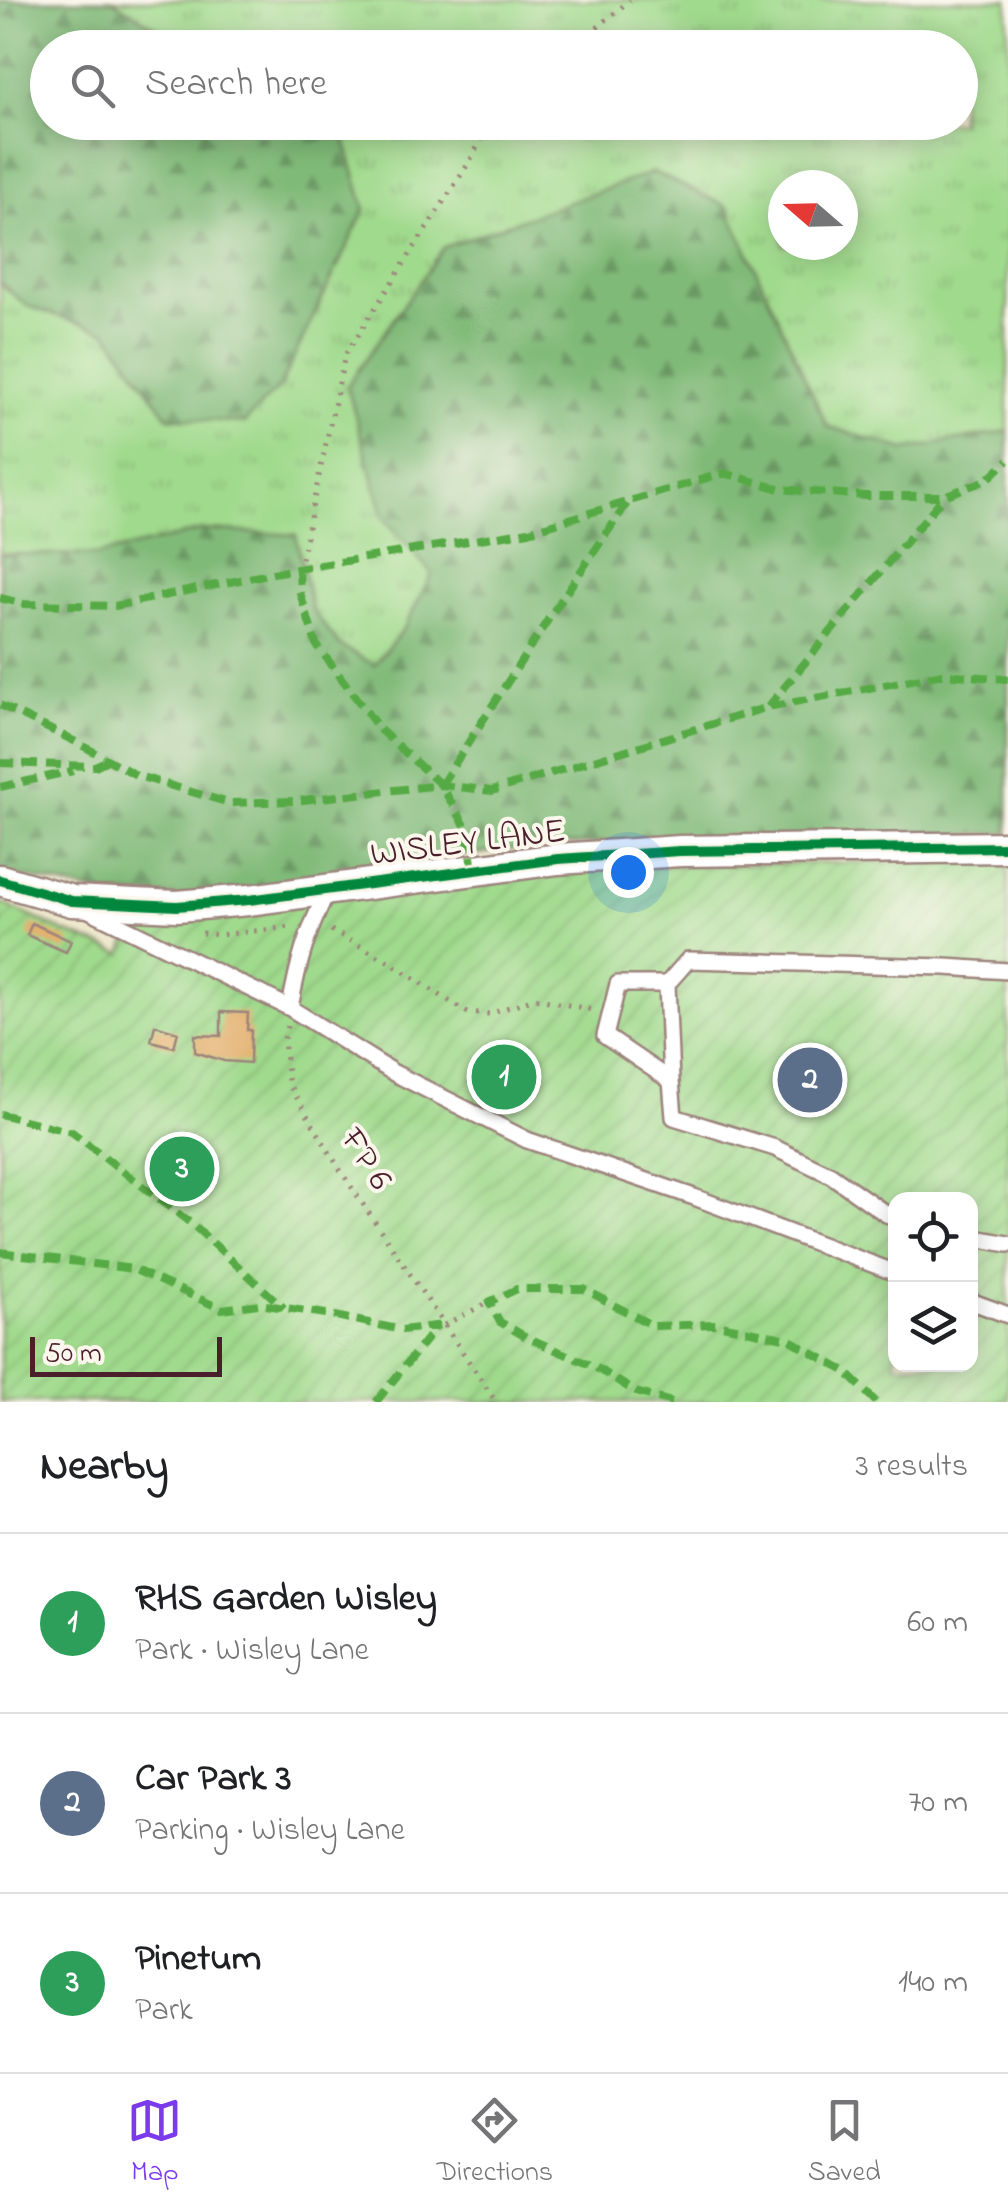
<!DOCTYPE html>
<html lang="en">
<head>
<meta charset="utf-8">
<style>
  :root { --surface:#fff; --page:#f2f2f2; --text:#202124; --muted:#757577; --line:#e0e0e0; --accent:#7c3aed }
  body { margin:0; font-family:"Indie Flower",sans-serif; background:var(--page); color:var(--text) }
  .controls { position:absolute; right:30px; bottom:30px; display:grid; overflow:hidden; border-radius:20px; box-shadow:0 5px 25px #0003 }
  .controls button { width:90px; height:90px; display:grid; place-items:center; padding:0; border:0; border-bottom:2px solid var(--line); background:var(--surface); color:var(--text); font:50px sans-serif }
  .compass { position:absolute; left:768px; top:170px; width:90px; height:90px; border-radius:50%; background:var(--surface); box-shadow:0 5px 25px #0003; rotate:290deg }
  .scale { position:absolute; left:30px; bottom:25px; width:192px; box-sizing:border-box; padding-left:10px; border:5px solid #4a1f2b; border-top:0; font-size:28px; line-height:35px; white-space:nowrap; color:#4a1f2b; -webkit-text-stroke:8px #fbf7ec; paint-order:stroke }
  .you { position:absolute; left:628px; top:872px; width:35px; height:35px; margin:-25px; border:8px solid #fff; border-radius:50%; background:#1a73e8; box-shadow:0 0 0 15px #1a73e833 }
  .badge { display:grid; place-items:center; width:65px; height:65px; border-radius:50%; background:var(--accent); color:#fff; font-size:32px; font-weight:700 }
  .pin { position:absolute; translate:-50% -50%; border:5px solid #fff; box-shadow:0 2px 10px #0006 }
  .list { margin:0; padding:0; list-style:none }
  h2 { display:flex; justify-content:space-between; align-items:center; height:130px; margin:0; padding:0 40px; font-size:42px }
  h2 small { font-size:32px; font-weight:400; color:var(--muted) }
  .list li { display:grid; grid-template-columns:65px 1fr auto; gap:30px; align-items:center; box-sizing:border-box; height:180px; padding:0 40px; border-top:2px solid var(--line) }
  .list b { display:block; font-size:38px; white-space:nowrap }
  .list p { margin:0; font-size:32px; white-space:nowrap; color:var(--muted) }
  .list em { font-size:32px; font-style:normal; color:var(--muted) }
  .icon { flex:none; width:55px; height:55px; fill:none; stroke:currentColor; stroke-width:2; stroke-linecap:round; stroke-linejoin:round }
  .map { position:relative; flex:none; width:1008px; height:1402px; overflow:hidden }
  .search { position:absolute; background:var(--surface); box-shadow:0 5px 25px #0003; left:30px; right:30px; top:30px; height:110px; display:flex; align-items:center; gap:25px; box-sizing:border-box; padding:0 35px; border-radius:55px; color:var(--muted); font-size:38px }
  .sheet { height:670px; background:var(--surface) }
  nav { display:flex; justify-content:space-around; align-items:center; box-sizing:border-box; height:140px; border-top:2px solid var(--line); background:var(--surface); font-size:28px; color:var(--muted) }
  nav a { display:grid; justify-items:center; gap:5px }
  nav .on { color:var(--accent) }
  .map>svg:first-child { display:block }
  .grass { fill:url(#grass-tufts); stroke:#757c5c; stroke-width:2.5; fill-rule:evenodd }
  .forest { fill:url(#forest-firs); stroke:#656c52; stroke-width:2.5 }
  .garden { fill:url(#garden-furrows); stroke:#757c5c; stroke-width:2.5; fill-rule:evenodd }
  .building { fill:#e3b06e }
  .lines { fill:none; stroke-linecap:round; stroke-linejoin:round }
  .service-casing { stroke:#9c847c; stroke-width:20 }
  .minor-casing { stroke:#9c847c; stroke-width:35 }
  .path { stroke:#9c847c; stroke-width:5; stroke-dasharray:2.5 8; stroke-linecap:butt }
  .service { stroke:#fff; stroke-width:15 }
  .minor { stroke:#fff; stroke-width:30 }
  .quiet { stroke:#57aa44; stroke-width:8; stroke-dasharray:15 8; stroke-linecap:butt }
  .cycleway-casing { stroke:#fbf7ec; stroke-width:16 }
  .cycleway { stroke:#00873e; stroke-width:10 }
  .labels { text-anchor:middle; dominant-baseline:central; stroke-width:8; stroke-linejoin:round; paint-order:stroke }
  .street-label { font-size:35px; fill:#4a1f2b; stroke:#fbf7ec }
</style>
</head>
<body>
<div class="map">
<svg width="1008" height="1402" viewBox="0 0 1008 1402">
  <defs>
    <pattern id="grass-tufts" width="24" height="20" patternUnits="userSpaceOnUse" patternTransform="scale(2.5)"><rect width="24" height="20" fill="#a0da8d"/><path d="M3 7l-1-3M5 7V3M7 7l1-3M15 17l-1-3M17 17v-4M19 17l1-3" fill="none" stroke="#8bbb7a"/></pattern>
    <pattern id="forest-firs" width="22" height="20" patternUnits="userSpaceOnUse" patternTransform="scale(2.5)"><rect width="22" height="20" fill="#80ba78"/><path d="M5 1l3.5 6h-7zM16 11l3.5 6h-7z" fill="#6b9763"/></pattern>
    <pattern id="garden-furrows" width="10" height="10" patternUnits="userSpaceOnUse" patternTransform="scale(2.5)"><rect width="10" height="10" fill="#a0da8d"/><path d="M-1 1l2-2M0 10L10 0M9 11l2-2" fill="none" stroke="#8bbb7a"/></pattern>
  </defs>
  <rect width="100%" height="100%" fill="#fbf7ec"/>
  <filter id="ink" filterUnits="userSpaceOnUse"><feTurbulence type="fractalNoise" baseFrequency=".01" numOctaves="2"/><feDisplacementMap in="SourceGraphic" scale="20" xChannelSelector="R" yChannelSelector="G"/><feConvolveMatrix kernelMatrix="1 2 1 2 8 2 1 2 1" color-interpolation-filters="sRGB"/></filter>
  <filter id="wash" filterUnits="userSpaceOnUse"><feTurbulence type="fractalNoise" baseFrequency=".0048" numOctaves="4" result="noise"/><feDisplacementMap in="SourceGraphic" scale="40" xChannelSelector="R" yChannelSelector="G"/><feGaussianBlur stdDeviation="2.25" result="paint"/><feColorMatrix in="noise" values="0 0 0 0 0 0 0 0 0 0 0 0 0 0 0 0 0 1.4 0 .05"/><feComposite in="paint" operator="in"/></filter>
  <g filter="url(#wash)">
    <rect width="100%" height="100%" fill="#eee8cd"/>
    <path class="grass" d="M0,0H1008V833L550,845L428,860L0,872ZM48,48H960V122H48ZM783,185H843V245H783Z"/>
    <path class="forest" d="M0,0H112L187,47L48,48V122L340,123L365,209L280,386L244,423L168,417L107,332L27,306L0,283Z
      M653,172L727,206L827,426L904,450L1008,431V833L550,845L428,860L294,884L182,897L107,895L0,872V554L99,555L203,530L296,535L312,610L339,645L374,665L404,628L432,574L384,518L347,386L444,247Z"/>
    <path class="garden" d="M1008,859V1402H0V902L65,932L122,954L132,928L133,912L562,868ZM896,1200H970V1364H896Z"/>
    <g id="blocks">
      <path class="building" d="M32,923L71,941L66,952L27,935Z
        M221,1012L248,1013L247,1030H251L250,1063L224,1061L195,1052V1035L221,1036Z
        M155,1025L178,1032L174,1047L151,1041Z"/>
    </g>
  </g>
  <g filter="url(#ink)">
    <use href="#blocks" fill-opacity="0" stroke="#9c847c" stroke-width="2.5"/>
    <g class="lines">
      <defs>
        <path id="service" d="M85,908L290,1008L394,1073L527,1140L694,1197L896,1273
          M667,984L671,1081
          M290,1008C298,962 307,932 328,890
          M896,1217L886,1214L831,1175L775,1148L674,1117L671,1081L605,1036L618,984H667L688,960L945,967L1008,971
          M970,1237L1008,1244
          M970,1301L1008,1315"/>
        <path id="minor" d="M0,880L72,901L177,906L249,900L558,859L680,851L1008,847"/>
      </defs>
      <use href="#service" class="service-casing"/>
      <use href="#minor" class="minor-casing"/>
      <path class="path" d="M573,48L630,0
        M299,569L345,355L470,161L489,122
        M331,930L389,962L466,1012L490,1014L534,998L593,1010
        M202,933L219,935L291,927
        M287,1026L284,1039L288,1083L342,1173L496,1402
        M444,1325L489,1302"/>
      <use href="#service" class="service"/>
      <use href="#minor" class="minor"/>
      <path class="quiet" d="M299,569L300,593L316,644L380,730L441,785L466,827L473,869
        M0,598L24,604L115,606L273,573L529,531L724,473L780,489L866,496H944L987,480L1008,460
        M0,705L74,741L138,776L229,803L293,801L441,785L492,791L768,707L943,674L1008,679
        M768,707L944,496
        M0,763L95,766L108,760
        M441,785L553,612L628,502
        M0,787L73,771
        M0,1114L72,1132L193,1225L284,1308
        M0,1252L133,1269L222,1309L259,1304L326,1314L402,1330L444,1325
        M376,1402L437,1326
        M672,1402L636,1392L595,1367L526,1337L500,1322L489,1302L517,1289H584L653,1326L717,1324L788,1339L845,1371L876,1402"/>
      <defs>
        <path id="cycleway" d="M0,880L72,901L177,906L249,900L558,859L680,851L1008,847"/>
      </defs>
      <use href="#cycleway" class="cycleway-casing"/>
      <use href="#cycleway" class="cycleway"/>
    </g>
  </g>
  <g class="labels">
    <g class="street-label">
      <text transform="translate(468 844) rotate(-7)">WISLEY LANE</text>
      <text transform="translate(365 1160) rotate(57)">FP 6</text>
    </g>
  </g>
</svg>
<div class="controls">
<button><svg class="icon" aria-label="locate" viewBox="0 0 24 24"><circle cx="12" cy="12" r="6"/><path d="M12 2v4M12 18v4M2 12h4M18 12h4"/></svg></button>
<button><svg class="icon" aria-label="layers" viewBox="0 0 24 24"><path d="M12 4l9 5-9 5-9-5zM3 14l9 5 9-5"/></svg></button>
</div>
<svg class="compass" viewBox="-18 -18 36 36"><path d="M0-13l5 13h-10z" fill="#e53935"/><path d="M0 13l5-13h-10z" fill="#757577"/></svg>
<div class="scale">50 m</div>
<div class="you"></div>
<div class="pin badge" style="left:504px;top:1077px;background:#2e9e5b">1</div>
<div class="pin badge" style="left:810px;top:1080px;background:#5c6f8a">2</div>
<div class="pin badge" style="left:182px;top:1169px;background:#2e9e5b">3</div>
<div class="search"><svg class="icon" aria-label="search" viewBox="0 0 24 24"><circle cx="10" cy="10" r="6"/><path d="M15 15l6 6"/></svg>Search here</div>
</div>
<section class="sheet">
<h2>Nearby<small>3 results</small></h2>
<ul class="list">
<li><span class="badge" style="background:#2e9e5b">1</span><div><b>RHS Garden Wisley</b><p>Park · Wisley Lane</p></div><em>60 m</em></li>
<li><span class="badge" style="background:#5c6f8a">2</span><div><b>Car Park 3</b><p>Parking · Wisley Lane</p></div><em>70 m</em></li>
<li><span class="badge" style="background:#2e9e5b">3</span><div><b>Pinetum</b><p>Park</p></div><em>140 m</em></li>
</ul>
</section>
<nav>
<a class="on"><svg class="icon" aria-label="map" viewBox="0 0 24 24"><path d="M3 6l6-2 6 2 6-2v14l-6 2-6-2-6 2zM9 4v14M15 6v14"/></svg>Map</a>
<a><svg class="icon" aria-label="directions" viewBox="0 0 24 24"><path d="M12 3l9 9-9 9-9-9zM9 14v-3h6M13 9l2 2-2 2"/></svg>Directions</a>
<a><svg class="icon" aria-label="saved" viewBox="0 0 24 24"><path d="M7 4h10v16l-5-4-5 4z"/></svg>Saved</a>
</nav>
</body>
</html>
